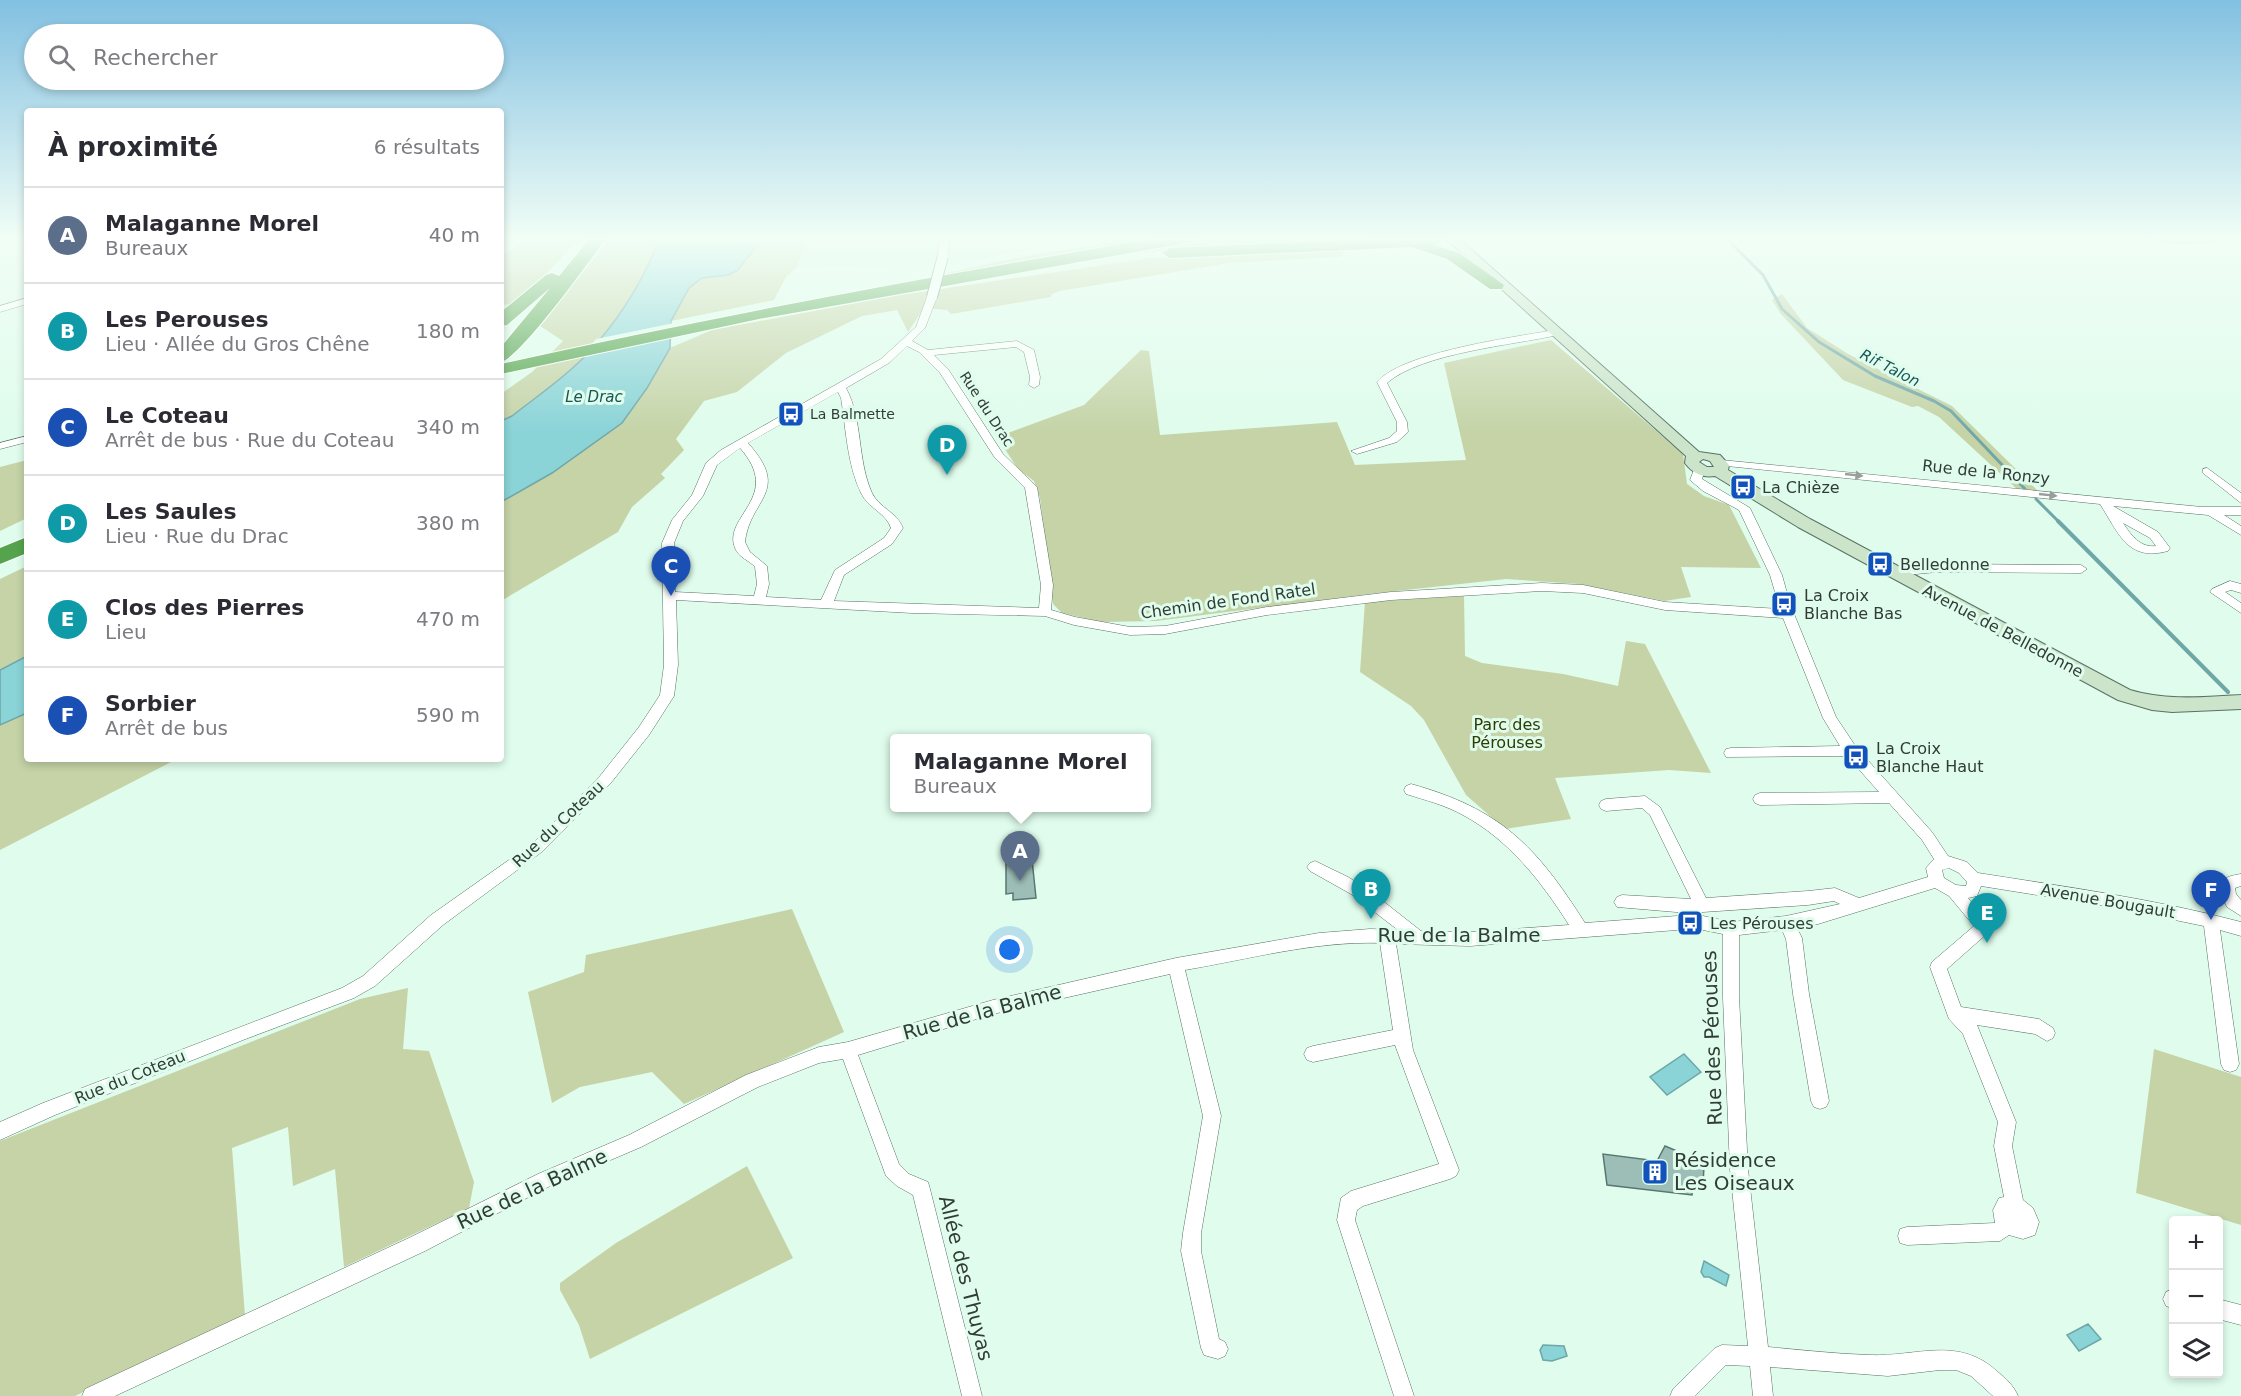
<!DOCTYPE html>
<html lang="fr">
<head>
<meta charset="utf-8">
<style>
  :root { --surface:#fff; --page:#f2f2f3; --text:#2b2b33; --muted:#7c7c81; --line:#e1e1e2; --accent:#2563eb }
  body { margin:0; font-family:"DejaVu Sans",sans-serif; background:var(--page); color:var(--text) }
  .controls { position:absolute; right:18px; bottom:18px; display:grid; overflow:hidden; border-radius:6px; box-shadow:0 3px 9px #0003 }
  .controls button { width:54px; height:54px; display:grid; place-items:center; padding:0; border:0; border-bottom:2px solid var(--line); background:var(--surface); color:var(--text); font:30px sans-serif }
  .you { position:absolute; left:1010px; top:950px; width:21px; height:21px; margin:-15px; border:4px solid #fff; border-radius:50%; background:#1a73e8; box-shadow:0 0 0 9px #1a73e833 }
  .badge { display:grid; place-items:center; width:39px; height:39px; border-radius:50%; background:var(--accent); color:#fff; font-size:20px; font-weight:700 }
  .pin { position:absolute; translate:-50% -50px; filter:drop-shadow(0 2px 3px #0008) }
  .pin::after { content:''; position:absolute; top:32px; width:21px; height:18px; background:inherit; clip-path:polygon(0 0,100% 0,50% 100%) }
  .popup { position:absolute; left:890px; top:734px; width:261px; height:78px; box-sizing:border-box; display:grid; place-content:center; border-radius:6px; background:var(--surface); filter:drop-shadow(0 2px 4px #0005); font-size:20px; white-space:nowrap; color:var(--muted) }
  .popup b { font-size:22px; color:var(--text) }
  .popup::after { content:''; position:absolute; left:50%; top:100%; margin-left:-12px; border:12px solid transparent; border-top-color:var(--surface) }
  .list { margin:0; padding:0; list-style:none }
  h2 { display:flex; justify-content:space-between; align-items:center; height:78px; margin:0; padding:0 24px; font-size:26px }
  h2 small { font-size:20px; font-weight:400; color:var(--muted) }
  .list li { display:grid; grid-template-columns:39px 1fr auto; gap:18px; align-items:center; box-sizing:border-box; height:96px; padding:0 24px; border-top:2px solid var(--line) }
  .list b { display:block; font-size:22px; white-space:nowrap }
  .list p { margin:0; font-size:20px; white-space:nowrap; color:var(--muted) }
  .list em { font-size:20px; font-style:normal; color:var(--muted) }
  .icon { flex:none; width:33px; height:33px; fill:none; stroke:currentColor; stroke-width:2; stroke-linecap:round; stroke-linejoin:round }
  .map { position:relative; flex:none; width:2241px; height:1396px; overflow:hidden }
  .search { position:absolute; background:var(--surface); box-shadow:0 3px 9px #0003; left:24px; top:24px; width:480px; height:66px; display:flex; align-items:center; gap:15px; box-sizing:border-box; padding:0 21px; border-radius:33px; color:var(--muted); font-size:22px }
  .panel { position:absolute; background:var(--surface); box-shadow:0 3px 9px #0003; left:24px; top:108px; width:480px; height:654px; border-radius:6px }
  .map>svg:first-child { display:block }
  .built { fill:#cef4df }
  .green { fill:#c5d3a7 }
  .water { fill:#8ad3d7; stroke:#6fa6a7; stroke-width:1.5 }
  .pier { fill:#dffcec }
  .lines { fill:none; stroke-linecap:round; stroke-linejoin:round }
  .stream-far1 { stroke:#6fa6a7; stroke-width:3 }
  .stream { stroke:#6fa6a7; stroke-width:4 }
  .building { fill:#9dbeb7; stroke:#587771; stroke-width:1.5 }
  .street-casing { stroke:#587264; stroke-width:1 }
  .secondary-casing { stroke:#587264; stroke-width:2 }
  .highway-casing { stroke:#fff; stroke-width:2 }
  .street { fill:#fff; fill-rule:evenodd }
  .secondary { fill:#cce4ca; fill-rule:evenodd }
  .highway { fill:#55a44d; fill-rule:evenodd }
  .street-bridge-casing { stroke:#587264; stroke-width:12; stroke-linecap:butt }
  .street-bridge { stroke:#fff; stroke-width:10 }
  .oneway { fill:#989e9a }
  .labels { text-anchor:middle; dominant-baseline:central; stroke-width:6; stroke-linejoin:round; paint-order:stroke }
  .far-street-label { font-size:14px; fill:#313c36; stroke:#dffcec }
  .far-poi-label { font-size:14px; fill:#313c36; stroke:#dffcec; text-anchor:start }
  .far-water-label { font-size:15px; font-style:italic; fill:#175559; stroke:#dffcec }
  .street-label { font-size:16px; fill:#313c36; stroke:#dffcec }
  .poi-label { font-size:16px; fill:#313c36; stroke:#dffcec; text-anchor:start }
  .park-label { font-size:16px; fill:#2f3c00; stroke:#dffcec }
  .near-street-label { font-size:20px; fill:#313c36; stroke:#dffcec }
  .near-poi-label { font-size:20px; fill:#313c36; stroke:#dffcec; text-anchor:start }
</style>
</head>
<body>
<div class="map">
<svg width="2241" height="1396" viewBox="0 0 2241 1396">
  <rect width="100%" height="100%" fill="#dffcec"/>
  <path class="built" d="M809,237H1098L952,264L797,267Z"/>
  <path class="green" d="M531,237H581L549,271L512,304L501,305V257Z
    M611,237H660C643,282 620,319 587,354C566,377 536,396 512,416L501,421V394L532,372L563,341L540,326Z
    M764,237H809L797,267L786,277L774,300L671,321L689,288L702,278L728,275L737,271Z
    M1144,237H1160L942,277L943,274L1020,257Z
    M1216,237H1358L1381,241L1133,253L1132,251Z
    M1346,250L1341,257L1229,263L1060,291L1052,294L1051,297L951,314L947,310L924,308L908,332L897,310L862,316L786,353L737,392L704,401L676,439L684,450L661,474L665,478L632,507L618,532L501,601V502L552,473L622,423L647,388L670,348L712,330L894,296L1150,258Z
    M1782,294L1807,328L1848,354L1952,406L2037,490H2018L1939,417L1918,406L1912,407L1843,380L1780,313L1772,300Z
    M1551,340L1683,454L1687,484L1704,496L1729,505L1761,568L1681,567L1691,597L1664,601L1579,584L1506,579L1369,594L1156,621L1101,622L1062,613L1053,604L1040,498L1034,481L1018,469L997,437L1084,405L1141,350L1149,351L1160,435L1337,422L1355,465L1466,460L1444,363Z
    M27,460V518L0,531V467Z
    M27,566V656L0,670V579Z
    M1464,596L1465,656L1482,663L1563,674L1618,686L1626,641L1645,644L1711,773L1669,770L1555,778L1571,819L1505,829L1466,795L1424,720L1411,706L1360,672L1365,602Z
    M27,713V759H177L0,850V725Z
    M792,909L844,1032L684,1104L652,1072L580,1087L552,1103L528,992L584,972L586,955Z
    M408,988L403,1049L429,1051L474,1182L469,1208L344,1267L335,1169L293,1186L288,1127L232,1148L245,1316L75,1396H0V1141L360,999Z
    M2154,1049L2241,1077V1225L2136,1193Z
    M747,1166L793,1258L590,1359L579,1325L560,1290V1283L616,1243Z"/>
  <path class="water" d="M660,237H764L737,271L728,275L702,278L689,288L671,321L670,348L647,388L622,423L552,473L501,502V421L512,416C537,396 566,377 587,354C620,319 643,282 660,237Z
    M2141,237H2224L2219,238L2220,241C2194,244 2166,245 2141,237Z
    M27,656V713L0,725V670Z
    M1684,1054L1701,1072L1667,1095L1650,1077Z
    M1704,1261L1729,1275L1726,1286L1709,1277H1704L1701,1272Z
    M2088,1324L2101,1339L2079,1351L2067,1335Z
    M1543,1345L1564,1346L1567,1356L1552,1361L1543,1360L1540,1350Z"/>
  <path class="pier" d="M674,323V335L583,354L596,339Z"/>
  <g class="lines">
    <path class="stream-far1" d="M1725,237L1763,275L1782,309L1819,342L1875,376L1934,401L1951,411L2025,489
      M2036,499L2059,522"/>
    <path class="stream" d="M2058,521L2228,692"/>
  </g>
  <path class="building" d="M1031,850L1036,898L1013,900V893L1006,894V853Z
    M1665,1146L1677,1151L1678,1156L1704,1165L1703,1186L1693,1182L1692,1195L1607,1185L1603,1154L1657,1161Z"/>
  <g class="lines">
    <defs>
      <path id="street" d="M940,237H948V256L943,259L938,256Z
        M932,294L937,297L925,328L912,341L928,350L1017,341L1034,350L1040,377L1039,385L1034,388L1029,385L1030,377L1024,352L1016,347L934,355L948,369L1003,454L1037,487L1053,585L1051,610L1075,617L1130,627L1165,626L1267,607L1391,592L1542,583L1583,585L1665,602L1780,609L1770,575L1739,510L1703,491L1690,480L1695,467H1703L1705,469L1702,479L1750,508L1782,575L1790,604L1836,717L1856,747L1932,832L1948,856L1967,862L1978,873C2067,887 2155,899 2241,922V936L2220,930L2239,1064L2236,1070L2230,1072L2224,1070L2221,1064L2204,926L2112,907L1981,886L1977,896L1968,898L1992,926L1990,931L1947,969L1961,1007L2039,1019L2053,1028L2055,1033L2053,1038L2047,1041L2035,1034L1977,1025L2016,1122L2012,1146L2023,1200L2033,1208L2039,1222L2035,1235L2023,1239L2009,1235L2000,1241L1907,1245L1900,1243L1898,1236L1900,1229L1907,1227L1995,1223L1993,1210L1999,1198L2004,1197L1994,1146L1998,1122L1963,1034L1949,1019L1930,967L1932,962L1974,926L1949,896L1935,888L1818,924L1797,928L1802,938L1809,994L1829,1101L1826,1107L1820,1109L1814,1107L1811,1101L1793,994L1786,939L1782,930L1739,935V997L1748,1169L1768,1347C1802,1350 1836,1354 1870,1355C1917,1357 1958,1335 1998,1372C2006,1379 2014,1386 2018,1396H1993L1971,1376L1956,1370H1940L1888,1376L1770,1367L1773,1396H1753L1750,1366L1726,1365L1695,1396H1670L1673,1389L1715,1348L1722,1345L1748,1346L1730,1169L1723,997V934L1703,930H1677L1470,946L1396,944L1413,1050L1459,1170L1456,1176L1450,1179L1363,1206L1357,1210L1355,1220L1414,1396H1394L1337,1220L1341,1198L1351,1191L1439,1164L1395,1045L1313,1062L1307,1060L1304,1054L1307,1048L1313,1046L1393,1030L1380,943C1315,941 1249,959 1185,970L1221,1116L1201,1233V1251L1219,1339L1225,1342L1228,1349L1225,1356L1218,1359L1204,1355L1201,1348L1181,1251L1183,1233L1203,1116L1170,974L993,1014L858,1055L899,1164L909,1174L928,1182L930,1189L982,1396H962L913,1195L897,1186L886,1176L843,1059L819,1063L758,1087L641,1147L550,1186L425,1251L115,1396H82L85,1389L411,1237L538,1174L629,1135L746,1075L819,1047L848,1042L993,1000L1176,958L1319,933L1370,929L1398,930L1351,894L1310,871L1307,867L1310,863L1315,861L1348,877L1374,894L1421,931L1470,932L1569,925C1541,881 1509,840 1463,815C1445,805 1425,800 1406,794L1404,790L1406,786L1411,784C1501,809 1536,846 1585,923L1677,916H1703L1731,922L1786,916L1840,904L1834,901L1808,905L1688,913L1617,907L1614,902L1617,897L1622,895L1691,899L1650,815L1642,808L1606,811L1601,809L1599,805L1601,801L1606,799L1645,796L1660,807L1706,898L1808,891L1835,888L1859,898L1928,877L1926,868L1934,859L1922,840L1889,803L1760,805L1755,803L1753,799L1755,795L1760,793L1879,792L1847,756L1726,757L1724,753L1726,749L1731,748L1840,746L1823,718L1783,618L1665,610L1583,593L1542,591L1391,600L1267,615L1165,634L1130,635L1074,625L1045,616L912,613L676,600L678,665L674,696L649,735L610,784L543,851L443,925L375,986L354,998L243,1040L55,1115L0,1140V1122L43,1103L342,988L363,976L431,915L533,843L600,776L639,727L660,695L664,665L662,543L672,520L692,495L706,463L721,450L881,359L916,327L927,297ZM907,346L919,352L940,373L995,458L1025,488L1041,585L1039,608L834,601L844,575L892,544L903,528C897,512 879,508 872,493C857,460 863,419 846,388L889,363ZM838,392L841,398C846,429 847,464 861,493C868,508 886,513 891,528L884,538L835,570L821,600L766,597L769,584L767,566L750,552L745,542C750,498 792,492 748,443ZM740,448C784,497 722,516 735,548C739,558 749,560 755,567L757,584L754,596L675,592L674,543L683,521L703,496L717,465ZM1949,868L1959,873L1967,882L1966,886L1956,885L1944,878L1942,870Z
        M27,298V304L0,312V306Z
        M1555,330L1558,331V335C1514,345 1421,353 1387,383L1407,422L1408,432L1397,442L1357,454L1351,451L1389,438L1397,431V422L1377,382C1403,352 1514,337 1555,330Z
        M27,436V442L0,449V443Z
        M1721,460L2202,507H2241V515H2224L2241,526V535L2208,515L2113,506L2158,532L2170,548L2168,551C2128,562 2119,534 2100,504L1717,465V461ZM2123,523L2150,538L2156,546C2140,548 2131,535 2123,523Z
        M2207,468L2241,493V503L2203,473V469Z
        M1937,564L2081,565L2087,569L2081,573L1937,572L1895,576L1889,572L1895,568Z
        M2230,581L2241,584V593L2231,590L2225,592L2241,603V613L2210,592L2212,589Z
        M2241,874V886L2235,888L2236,894L2241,900V916L2227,907L2219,890C2220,877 2230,876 2241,874Z
        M2173,1289H2174V1309L2166,1306L2163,1299L2166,1292Z
        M2218,1299L2241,1305V1325L2218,1319Z"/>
      <path id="secondary" d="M1444,237H1457L1699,452L1720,455L1729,465L1728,470L1810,519L2130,690C2167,701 2203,697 2241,695V709L2172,712L2152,710L2118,700L1798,527L1715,476C1703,478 1692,473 1685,463L1686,456ZM1703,459L1710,461L1714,467H1707L1699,462Z"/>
      <path id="highway" d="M591,237H607C592,258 520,358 501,362V347L550,288L507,325L501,326V312L546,275L552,273L559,276Z
        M1162,237H1200L1192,242L759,319L501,374V364C720,315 941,275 1162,237Z
        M1424,237H1449L1434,245L1459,253L1504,285L1502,289H1490L1447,259L1412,247L1170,258L1162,253L1170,248Z
        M27,537V553L0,564V548Z"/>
    </defs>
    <use href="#street" class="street-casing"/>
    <use href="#secondary" class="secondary-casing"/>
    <use href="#highway" class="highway-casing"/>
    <use href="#street" class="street"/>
    <use href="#secondary" class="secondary"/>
    <use href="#highway" class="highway"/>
    <defs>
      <path id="street-bridge" d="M932,297L943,256"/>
    </defs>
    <use href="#street-bridge" class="street-bridge-casing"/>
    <use href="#street-bridge" class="street-bridge"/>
  </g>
  <defs><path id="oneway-solid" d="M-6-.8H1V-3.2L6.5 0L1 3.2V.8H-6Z" transform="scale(1.5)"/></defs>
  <g class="oneway">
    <use href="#oneway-solid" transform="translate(1854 475) rotate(6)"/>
    <use href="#oneway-solid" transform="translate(2048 495) rotate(6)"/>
  </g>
  <linearGradient id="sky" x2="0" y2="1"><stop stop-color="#82c0e1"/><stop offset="0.55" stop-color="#f1fef6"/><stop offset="1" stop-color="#f1fef6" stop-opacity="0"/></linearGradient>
  <rect width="2241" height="433" fill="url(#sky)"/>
  <defs>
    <symbol id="bus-square" viewBox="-11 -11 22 22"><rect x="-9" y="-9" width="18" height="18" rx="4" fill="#1152bd" stroke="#dffcec"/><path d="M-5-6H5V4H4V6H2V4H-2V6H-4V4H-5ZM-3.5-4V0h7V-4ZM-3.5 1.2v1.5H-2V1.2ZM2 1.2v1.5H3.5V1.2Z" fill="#fff"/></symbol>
    <symbol id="building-square" viewBox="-11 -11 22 22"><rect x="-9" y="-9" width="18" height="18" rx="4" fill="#1152bd" stroke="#dffcec"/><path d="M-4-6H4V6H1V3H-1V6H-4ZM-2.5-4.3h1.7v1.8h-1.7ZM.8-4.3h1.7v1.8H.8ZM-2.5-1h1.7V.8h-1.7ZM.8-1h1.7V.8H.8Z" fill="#fff"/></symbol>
  </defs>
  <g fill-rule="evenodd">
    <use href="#bus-square" x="776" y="399" width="30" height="30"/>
    <use href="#bus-square" x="1728" y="472" width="30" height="30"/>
    <use href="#bus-square" x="1865" y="549" width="30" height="30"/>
    <use href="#bus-square" x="1769" y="589" width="30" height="30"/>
    <use href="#bus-square" x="1841" y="742" width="30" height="30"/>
    <use href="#bus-square" x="1675" y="908" width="30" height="30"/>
    <use href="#building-square" x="1640" y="1157" width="30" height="30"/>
  </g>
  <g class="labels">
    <g class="far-street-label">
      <text transform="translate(987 409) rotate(57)">Rue du Drac</text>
    </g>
    <g class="far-poi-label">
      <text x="810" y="414">La Balmette</text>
    </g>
    <g class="far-water-label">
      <text transform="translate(1890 368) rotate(27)">Rif Talon</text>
      <text x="594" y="397">Le Drac</text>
    </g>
    <g class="street-label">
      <text transform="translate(1986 472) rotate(6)">Rue de la Ronzy</text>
      <text transform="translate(1228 601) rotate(-8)">Chemin de Fond Ratel</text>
      <text transform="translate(2003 631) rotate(28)">Avenue de Belledonne</text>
      <text transform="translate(558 824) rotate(-43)">Rue du Coteau</text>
      <text transform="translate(2108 901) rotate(10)">Avenue Bougault</text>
      <text transform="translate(130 1077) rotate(-22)">Rue du Coteau</text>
    </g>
    <g class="poi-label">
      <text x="1762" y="487">La Chièze</text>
      <text x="1900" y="564">Belledonne</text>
      <text x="1804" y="595">La Croix<tspan x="1804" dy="18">Blanche Bas</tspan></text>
      <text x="1876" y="748">La Croix<tspan x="1876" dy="18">Blanche Haut</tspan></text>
      <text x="1710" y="923">Les Pérouses</text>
    </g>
    <g class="park-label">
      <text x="1507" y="724">Parc des<tspan x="1507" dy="18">Pérouses</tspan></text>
    </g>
    <g class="near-street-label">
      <text x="1459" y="935">Rue de la Balme</text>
      <text transform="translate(982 1012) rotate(-15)">Rue de la Balme</text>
      <text transform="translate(1712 1038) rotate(-92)">Rue des Pérouses</text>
      <text transform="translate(532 1189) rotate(-25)">Rue de la Balme</text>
      <text transform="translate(966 1278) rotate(76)">Allée des Thuyas</text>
    </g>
    <g class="near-poi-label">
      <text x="1674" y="1160">Résidence<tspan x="1674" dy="23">Les Oiseaux</tspan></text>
    </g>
  </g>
</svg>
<div class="controls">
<button>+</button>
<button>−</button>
<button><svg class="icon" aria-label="layers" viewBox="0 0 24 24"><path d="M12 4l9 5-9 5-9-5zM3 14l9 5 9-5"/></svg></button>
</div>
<div class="you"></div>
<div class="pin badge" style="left:1020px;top:881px;background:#5c6f8a">A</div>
<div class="popup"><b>Malaganne Morel</b>Bureaux</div>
<div class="pin badge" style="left:1371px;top:919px;background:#0f9aa8">B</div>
<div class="pin badge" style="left:671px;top:596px;background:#1a4fb4">C</div>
<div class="pin badge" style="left:947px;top:475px;background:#0f9aa8">D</div>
<div class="pin badge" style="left:1987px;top:943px;background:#0f9aa8">E</div>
<div class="pin badge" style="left:2211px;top:920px;background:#1a4fb4">F</div>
<div class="search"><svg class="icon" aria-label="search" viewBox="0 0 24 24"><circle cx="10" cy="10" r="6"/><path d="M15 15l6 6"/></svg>Rechercher</div>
<section class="panel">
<h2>À proximité<small>6 résultats</small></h2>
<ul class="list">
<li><span class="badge" style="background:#5c6f8a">A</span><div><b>Malaganne Morel</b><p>Bureaux</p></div><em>40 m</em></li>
<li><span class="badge" style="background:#0f9aa8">B</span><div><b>Les Perouses</b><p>Lieu · Allée du Gros Chêne</p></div><em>180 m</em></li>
<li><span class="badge" style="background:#1a4fb4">C</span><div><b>Le Coteau</b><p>Arrêt de bus · Rue du Coteau</p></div><em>340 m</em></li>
<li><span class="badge" style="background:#0f9aa8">D</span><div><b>Les Saules</b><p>Lieu · Rue du Drac</p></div><em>380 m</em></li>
<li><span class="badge" style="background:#0f9aa8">E</span><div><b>Clos des Pierres</b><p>Lieu</p></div><em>470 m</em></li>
<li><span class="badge" style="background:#1a4fb4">F</span><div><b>Sorbier</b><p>Arrêt de bus</p></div><em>590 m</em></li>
</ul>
</section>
</div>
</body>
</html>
